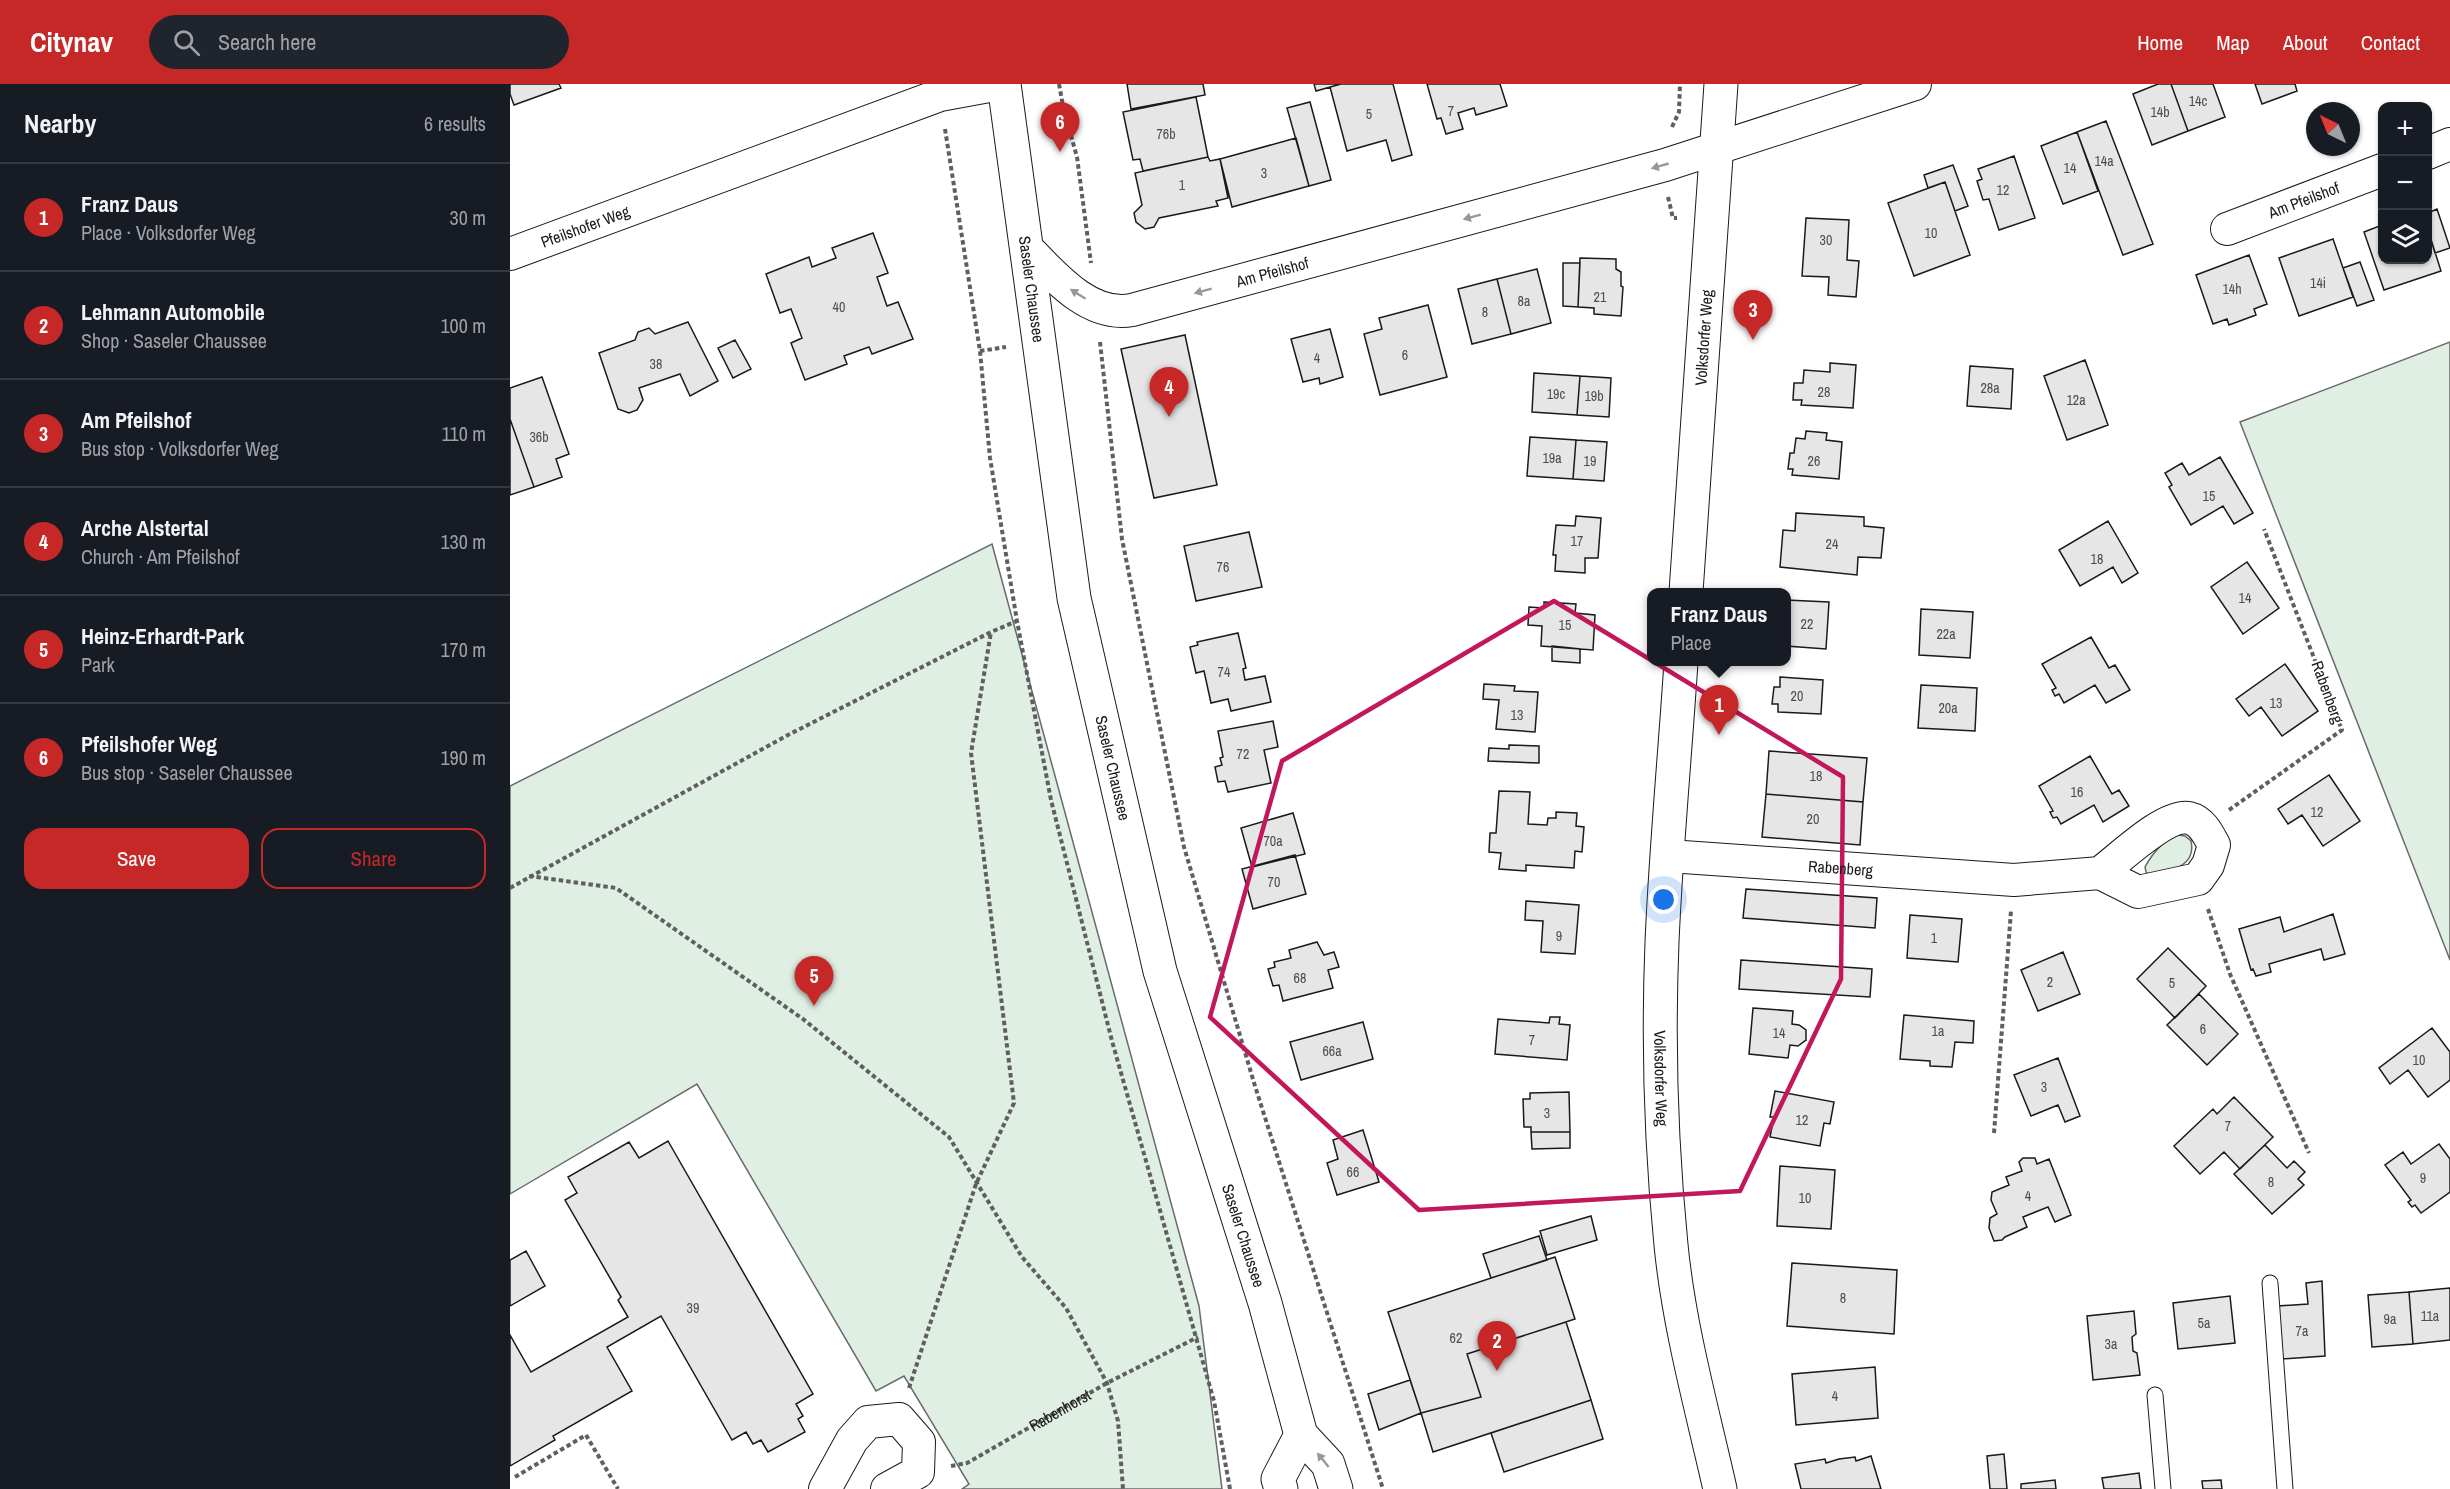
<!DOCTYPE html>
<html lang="en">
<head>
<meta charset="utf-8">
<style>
  :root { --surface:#171b24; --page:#20242c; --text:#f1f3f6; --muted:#9ea1a6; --line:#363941; --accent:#c62828 }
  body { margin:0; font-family:"Archivo Narrow",sans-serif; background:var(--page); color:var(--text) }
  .controls { position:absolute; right:18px; top:18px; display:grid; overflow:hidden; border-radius:12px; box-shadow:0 2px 4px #0004 }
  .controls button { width:54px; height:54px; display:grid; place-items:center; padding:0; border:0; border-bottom:2px solid var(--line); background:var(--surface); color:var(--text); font:30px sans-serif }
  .compass { position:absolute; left:1796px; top:18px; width:54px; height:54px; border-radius:50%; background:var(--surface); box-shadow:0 2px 4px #0004; rotate:317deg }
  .you { position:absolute; left:1154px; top:816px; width:21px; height:21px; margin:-15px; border:4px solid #fff; border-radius:50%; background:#1a73e8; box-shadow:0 0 0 9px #1a73e833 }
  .badge { display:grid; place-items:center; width:39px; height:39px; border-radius:50%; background:var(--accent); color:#fff; font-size:20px; font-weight:700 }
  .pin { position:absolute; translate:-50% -50px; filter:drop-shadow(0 2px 3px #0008) }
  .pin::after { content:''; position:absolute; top:32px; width:21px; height:18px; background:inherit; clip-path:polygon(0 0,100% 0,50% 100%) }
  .popup { position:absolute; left:1137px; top:504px; width:144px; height:78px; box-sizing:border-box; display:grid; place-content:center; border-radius:12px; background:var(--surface); filter:drop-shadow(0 2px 4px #0005); font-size:20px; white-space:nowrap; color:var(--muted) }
  .popup b { font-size:22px; color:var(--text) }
  .popup::after { content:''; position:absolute; left:50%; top:100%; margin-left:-12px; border:12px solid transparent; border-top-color:var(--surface) }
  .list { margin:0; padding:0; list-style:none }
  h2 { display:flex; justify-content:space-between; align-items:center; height:78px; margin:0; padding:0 24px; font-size:26px }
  h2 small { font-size:20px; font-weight:400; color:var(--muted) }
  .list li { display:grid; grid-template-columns:39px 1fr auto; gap:18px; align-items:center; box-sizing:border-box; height:108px; padding:0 24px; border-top:2px solid var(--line) }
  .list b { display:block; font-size:22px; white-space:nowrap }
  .list p { margin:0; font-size:20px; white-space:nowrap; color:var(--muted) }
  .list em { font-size:20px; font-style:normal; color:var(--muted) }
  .actions { display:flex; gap:12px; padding:18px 24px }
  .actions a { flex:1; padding:14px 0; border:2px solid var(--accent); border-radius:18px; text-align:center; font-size:21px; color:var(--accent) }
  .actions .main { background:var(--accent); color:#fff }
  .icon { flex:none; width:33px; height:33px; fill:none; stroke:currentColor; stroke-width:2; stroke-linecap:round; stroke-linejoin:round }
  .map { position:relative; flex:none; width:1940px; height:1405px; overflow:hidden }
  header { display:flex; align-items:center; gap:36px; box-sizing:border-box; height:84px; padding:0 30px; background:var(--accent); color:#fff }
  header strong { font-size:28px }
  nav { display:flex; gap:33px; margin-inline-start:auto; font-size:21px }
  .search { width:420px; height:54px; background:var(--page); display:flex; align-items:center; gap:15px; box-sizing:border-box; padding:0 21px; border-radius:33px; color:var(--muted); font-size:22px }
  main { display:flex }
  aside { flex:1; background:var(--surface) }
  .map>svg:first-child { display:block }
  .green { fill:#e0efe3; stroke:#6a6a6a; stroke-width:1.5 }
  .building { fill:#e6e6e6; stroke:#1a1a1a; stroke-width:1.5 }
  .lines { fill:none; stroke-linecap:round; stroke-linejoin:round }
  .lane-casing { stroke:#1a1a1a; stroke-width:17 }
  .street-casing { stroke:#1a1a1a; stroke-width:34 }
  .secondary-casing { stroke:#1a1a1a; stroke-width:35 }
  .primary-casing { stroke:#1a1a1a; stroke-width:35 }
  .path { stroke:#5f5f5f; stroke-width:4; stroke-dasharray:4.5 3; stroke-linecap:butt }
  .lane { stroke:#fff; stroke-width:15 }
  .street { stroke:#fff; stroke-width:32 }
  .secondary { stroke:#fff; stroke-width:33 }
  .primary { stroke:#fff; stroke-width:33 }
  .oneway { fill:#989898 }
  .marked { fill:none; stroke:#c2185b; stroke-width:4.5; stroke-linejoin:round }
  .labels { text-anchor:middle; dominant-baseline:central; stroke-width:4.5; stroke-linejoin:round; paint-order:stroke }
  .number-label { font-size:14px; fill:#4d4d4d }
  .street-label { font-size:16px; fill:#1a1a1a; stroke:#fff }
</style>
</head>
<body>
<header>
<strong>Citynav</strong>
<div class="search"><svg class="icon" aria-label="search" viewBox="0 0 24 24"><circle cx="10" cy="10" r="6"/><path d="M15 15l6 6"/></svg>Search here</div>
<nav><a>Home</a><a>Map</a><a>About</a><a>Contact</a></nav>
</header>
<main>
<aside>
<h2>Nearby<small>6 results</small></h2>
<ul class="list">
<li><span class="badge">1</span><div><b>Franz Daus</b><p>Place · Volksdorfer Weg</p></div><em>30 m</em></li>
<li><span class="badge">2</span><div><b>Lehmann Automobile</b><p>Shop · Saseler Chaussee</p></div><em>100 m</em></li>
<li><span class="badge">3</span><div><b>Am Pfeilshof</b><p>Bus stop · Volksdorfer Weg</p></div><em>110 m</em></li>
<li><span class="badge">4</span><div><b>Arche Alstertal</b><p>Church · Am Pfeilshof</p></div><em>130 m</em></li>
<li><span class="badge">5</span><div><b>Heinz-Erhardt-Park</b><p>Park</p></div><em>170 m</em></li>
<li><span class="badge">6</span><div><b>Pfeilshofer Weg</b><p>Bus stop · Saseler Chaussee</p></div><em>190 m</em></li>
</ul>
<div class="actions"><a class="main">Save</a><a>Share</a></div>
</aside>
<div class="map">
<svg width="1940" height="1405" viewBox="0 0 1940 1405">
  <rect width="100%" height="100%" fill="#fff"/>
  <path class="green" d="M1940,258V876L1730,338Z
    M482,460L689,1222L712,1405H452L459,1400L394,1292L366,1307L187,1000L0,1110V702Z
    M1668,751L1675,752L1681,757C1687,784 1658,787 1639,791L1636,788L1635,783C1642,770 1654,755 1668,751Z"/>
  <path class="building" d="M0,0H49L51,4L4,21L0,10Z
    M617,0H693L695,11L621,25Z
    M804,0H831L806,7Z
    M831,0H883L902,71L882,77L876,56L837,67L820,3Z
    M917,0H990L997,22L966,31L964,24L948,29L953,45L936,50L931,34L927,35Z
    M1648,0H1661L1678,47L1642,61L1623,10Z
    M1661,0H1703L1715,33L1678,47Z
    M1745,0H1785L1787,7L1752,20Z
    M686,13L698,73L633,87L630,75L623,76L613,28Z
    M800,18L821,96L799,102L777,24Z
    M1596,37L1643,160L1613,171L1567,48Z
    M1567,48L1588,107L1553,120L1531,62Z
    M786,54L799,102L722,123L710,75Z
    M1504,72L1525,134L1489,146L1479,115L1473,116L1467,97L1472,95L1468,85Z
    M698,73L700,77L710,75L718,114L706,117L708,122L649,134L644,143L635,145L626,138L624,129L632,121L625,89Z
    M1443,81L1458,122L1445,127L1435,98L1418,104L1414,91Z
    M1435,98L1460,171L1404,192L1378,119Z
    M1927,125L1940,164L1925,169L1918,146V129Z
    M1296,134L1339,136L1337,176L1349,177L1346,213L1318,211L1319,193L1292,192Z
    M1872,141V176H1918V146L1931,187L1874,206L1854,148Z
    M363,149L378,189L367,193L377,222L388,218L403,255L362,270L359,263L334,272L337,280L295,296L281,259L292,254L281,225L270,229L256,190L299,173L302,183L326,174L322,164Z
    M1823,155L1843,213L1789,232L1769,174Z
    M1739,171L1757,220L1744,225L1746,231L1719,241L1717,235L1703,240L1686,191Z
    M1070,174L1106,175V185L1111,188V202L1113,203L1111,232L1084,230V224L1068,223Z
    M1850,178L1864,216L1847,222L1833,184Z
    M1053,179H1070L1068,223L1053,222Z
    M1027,185L1041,239L1001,250L987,195Z
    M987,195L1001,250L962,260L948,205Z
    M918,221L937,293L870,311L854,250L872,245L869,234Z
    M178,238L208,297L180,312L170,290L129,304L133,316L127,326L119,329L108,325L89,269L125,256L128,248L139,244L145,250Z
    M820,245L833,293L810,300L809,294L793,298L781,255Z
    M675,251L707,401L644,414L611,265Z
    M225,256L241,285L223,294L208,264Z
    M1575,276L1598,341L1557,356L1534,292Z
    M1320,279L1346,281L1343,324L1291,321L1292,316H1283L1284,299H1293L1294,286L1320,288Z
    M1460,282L1503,285L1501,325L1457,322Z
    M1024,289L1070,292L1067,331L1022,328Z
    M1070,292L1101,294L1099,333L1067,331Z
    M32,293L59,370L46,375L52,393L24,403L0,335V304Z
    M0,335L24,403L0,411Z
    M1296,347L1317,349L1316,356L1332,358L1329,395L1282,391L1283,385H1278L1280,369H1284L1286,354L1295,355Z
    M1020,353L1066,356L1063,395L1017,392Z
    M1066,356L1097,358L1094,397L1063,395Z
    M1710,373L1743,429L1724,440L1713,422L1681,441L1659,403L1662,401L1655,389L1672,379L1679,391Z
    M1286,429L1354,433V442L1374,444L1371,474L1348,473L1347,491L1270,483L1273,446L1285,447Z
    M1066,432L1091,434L1088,474H1075V489L1045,487L1046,471H1043L1046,441L1065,442Z
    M1598,437L1628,489L1612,499L1603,483L1570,502L1549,466Z
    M739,448L752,503L686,517L674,462Z
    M1737,478L1769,524L1733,550L1701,503Z
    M1276,516L1319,518L1316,565L1276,562Z
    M1034,518L1066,520L1065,529L1085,531L1083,566L1031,562L1032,542L1018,541L1019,523L1034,524Z
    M1411,525L1463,528L1460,574L1409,571Z
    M728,549L736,584L733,585L735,596L755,592L761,618L721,627L718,615L701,619L694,587L686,589L680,563L688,561L687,558Z
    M1581,553L1599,584L1605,581L1620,606L1596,619L1585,601L1554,619L1549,610L1545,612L1542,606L1546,604L1532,580Z
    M1042,562L1070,565V579L1042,577Z
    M1775,580L1808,627L1772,652L1751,623L1739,632L1726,615Z
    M1270,593L1313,596L1311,630L1268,628V620H1262L1264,603H1270Z
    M974,600L1005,602L1004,607L1028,608L1025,648L986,645L989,616L973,615Z
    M1411,601L1467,604L1465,647L1408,644Z
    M763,637L768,663L754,666L761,699L718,708L715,697L708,698L705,683L712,681L710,674L713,673L708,647Z
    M999,661L1029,662V679L978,677L979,664L999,665Z
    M1259,667L1357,674L1353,718L1256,710Z
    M1580,672L1602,710L1609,706L1619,722L1593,738L1584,721L1551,740L1547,733L1543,734L1540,728L1543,727L1529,702Z
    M1819,691L1850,737L1813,762L1792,731L1778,740L1768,725Z
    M989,707L1020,708L1018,740L1037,741L1038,734H1046V728L1067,729L1066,742L1074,743L1072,768L1065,767L1064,784L1016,781V787L989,785L991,769L979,768L980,749H986Z
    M1256,710L1353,718L1350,761L1252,753Z
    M783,729L795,770L742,783L731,744Z
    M785,771L796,810L743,825L732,785Z
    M1236,805L1367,814L1365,844L1233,834Z
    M1016,817L1069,821L1065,870L1031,868L1033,837L1015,836Z
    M1823,830L1835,870L1814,876L1811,865L1759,880L1761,888L1746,892L1743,885L1741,886L1729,845L1770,833L1774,848Z
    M1400,831L1452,835L1448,878L1397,874Z
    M807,858L814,871L824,868L829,883L818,886L823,904L773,917L769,901L763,902L758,885L765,883L764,878L781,874L779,866Z
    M1658,864L1696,902L1665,934L1627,895Z
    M1553,868L1570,910L1528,927L1511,886Z
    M1231,876L1362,885L1360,913L1229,905Z
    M1689,910L1728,950L1697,981L1657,941Z
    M1243,924L1283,927L1282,940L1289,941L1296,946V956L1288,962L1280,961L1278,974L1239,970Z
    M1394,931L1464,937L1463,959L1445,958L1442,983L1420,982V977L1390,975Z
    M1040,933H1050L1049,940L1060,941L1057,976L985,970L988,935L1039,939Z
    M853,938L863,975L791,996L780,958Z
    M1922,944L1940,968V996L1918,1013L1898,986L1880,1000L1869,984Z
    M1548,974L1570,1032L1555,1038L1548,1021L1521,1032L1504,991Z
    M1265,1007L1324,1018L1320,1040L1314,1039L1310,1062L1260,1053L1264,1033H1260Z
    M1059,1008L1060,1048H1021V1043H1014L1013,1015H1020V1009Z
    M1724,1013L1763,1053L1730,1085L1714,1068L1690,1090L1664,1062L1703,1025L1707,1030Z
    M853,1046L869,1098L827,1111L817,1079L828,1075L823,1056Z
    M1021,1048H1060V1064L1022,1065Z
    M158,1057L303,1310L286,1320L293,1332L288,1335L295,1348L258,1368L251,1356L243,1360L236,1348L222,1356L151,1232L97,1263L122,1307L43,1352L45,1356L0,1382V1251L21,1288L118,1233L108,1216L111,1213L55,1116L67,1109L58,1093L119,1058L129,1074Z
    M1929,1060L1940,1075V1108L1911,1129L1905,1121L1902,1123L1898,1118L1901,1116L1875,1081L1893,1068L1901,1080Z
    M1755,1061L1777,1084L1784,1077L1795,1088L1788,1095L1794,1101L1762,1130L1724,1090Z
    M1513,1074H1525L1527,1080L1539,1075L1561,1131L1545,1138L1538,1123L1513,1133L1517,1143L1495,1153L1492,1156L1484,1157L1479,1144L1480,1134L1487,1130L1481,1116L1482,1108L1499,1101L1496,1093L1512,1087L1509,1078Z
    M1270,1082L1325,1086L1321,1145L1267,1142Z
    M1081,1132L1087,1156L1037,1171L1030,1147Z
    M1029,1152L1037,1176L981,1194L973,1170Z
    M16,1167L35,1202L0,1222V1176Z
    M1045,1173L1065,1235L957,1270L971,1313L911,1329L878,1228Z
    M1282,1179L1387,1186L1384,1250L1277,1242Z
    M1812,1197L1815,1272L1772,1275L1768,1222L1798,1220L1796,1199Z
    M1940,1204V1256L1903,1260L1899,1208Z
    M1899,1208L1903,1260L1862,1263L1858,1211Z
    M1720,1212L1725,1259L1668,1265L1663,1219Z
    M1624,1227L1626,1250L1622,1253L1623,1267L1627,1269L1630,1291L1583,1296L1577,1232Z
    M1056,1238L1081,1316L923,1368L911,1329L971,1313L957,1270Z
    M1365,1283L1368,1334L1286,1341L1282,1290Z
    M900,1296L911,1329L869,1346L858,1310Z
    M1081,1316L1093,1355L994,1388L981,1349Z
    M1494,1370L1497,1405H1480L1477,1372Z
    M1361,1372L1371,1405H1291L1285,1380L1315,1375L1316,1379L1329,1375L1345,1373L1346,1377Z
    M1629,1389L1631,1405H1594L1592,1394Z
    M1545,1396L1546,1405H1511V1400Z
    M1711,1396L1712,1405H1693L1692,1397Z"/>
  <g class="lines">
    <defs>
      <path id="lane" d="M1760,1199L1775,1405
        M1645,1311L1653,1405"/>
      <g id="street">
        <path d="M1918,69L1940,60"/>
        <path id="s2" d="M1717,145L1872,86"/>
        <path id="s3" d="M516,163C543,191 579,234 622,226L1155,81L1405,0"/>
        <path id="s4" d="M0,170L430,11L490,0"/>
        <path id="s5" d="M1159,772L1504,796L1590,789L1628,808L1688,795L1698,781L1704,761C1698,750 1692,737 1679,734C1656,729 1609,775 1590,789"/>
        <path d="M315,1405L342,1356L358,1338L389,1335L409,1358L408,1388L377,1405"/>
      </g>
      <g id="secondary">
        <path id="s6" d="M1176,508L1211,0"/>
        <path id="s7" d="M1171,578C1165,671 1156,764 1152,858C1148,958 1151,1061 1161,1161C1169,1243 1192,1325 1210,1405"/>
      </g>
      <g id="primary">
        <path id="s8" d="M494,0L564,514L650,887L755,1219L791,1351L818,1380L826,1405"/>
        <path d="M771,1405L768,1395L791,1351"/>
      </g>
    </defs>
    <use href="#lane" class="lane-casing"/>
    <use href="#street" class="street-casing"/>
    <use href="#secondary" class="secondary-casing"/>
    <use href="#primary" class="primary-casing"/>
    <g class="path">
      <path d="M549,0L554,27L567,73L581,179"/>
      <path d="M1162,43L1169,28L1170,0"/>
      <path d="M435,45L470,267L480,374L507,537L541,716L602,957L704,1317L720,1405"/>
      <path d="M1158,113L1163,134H1167"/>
      <path d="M590,258L612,455L674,763L745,1002L873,1405"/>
      <path d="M470,267L496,263"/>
      <path d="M1719,726L1832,646L1754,445"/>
      <path d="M19,792L106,804L293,935L439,1053L512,1173L556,1224L597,1299L608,1337L613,1405"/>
      <path d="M0,804L278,651L481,548L507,537"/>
      <path d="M1698,825L1720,890L1799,1069"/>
      <path d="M1484,1049L1501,827"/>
      <path d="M399,1304L466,1100L504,1019L461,669L481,548"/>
      <path id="s1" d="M441,1382L457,1379L597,1299L688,1253"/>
      <path d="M5,1393L76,1351L108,1405"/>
    </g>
    <use href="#lane" class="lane"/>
    <use href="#street" class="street"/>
    <use href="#secondary" class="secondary"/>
    <use href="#primary" class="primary"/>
  </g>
  <defs><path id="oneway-solid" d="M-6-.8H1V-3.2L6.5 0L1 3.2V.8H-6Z" transform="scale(1.5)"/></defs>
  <g class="oneway">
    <use href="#oneway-solid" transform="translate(1150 82) rotate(164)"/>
    <use href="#oneway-solid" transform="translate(962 133) rotate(165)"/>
    <use href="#oneway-solid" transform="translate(693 207) rotate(165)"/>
    <use href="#oneway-solid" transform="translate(568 210) rotate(-148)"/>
    <use href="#oneway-solid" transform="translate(813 1376) rotate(-129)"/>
  </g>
  <path class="marked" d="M1044,517L1333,693L1331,895L1230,1107L909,1126L700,933L772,677Z"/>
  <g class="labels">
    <g class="number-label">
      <text x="1688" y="17">14c</text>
      <text x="941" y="27">7</text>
      <text x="1650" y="28">14b</text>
      <text x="859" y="30">5</text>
      <text x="656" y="50">76b</text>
      <text x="1594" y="77">14a</text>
      <text x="1560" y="84">14</text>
      <text x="754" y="89">3</text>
      <text x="672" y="101">1</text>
      <text x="1493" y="106">12</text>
      <text x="1421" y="149">10</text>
      <text x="1316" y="156">30</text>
      <text x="1808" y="199">14i</text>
      <text x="1722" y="205">14h</text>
      <text x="1090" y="213">21</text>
      <text x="1014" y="217">8a</text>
      <text x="329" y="223">40</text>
      <text x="975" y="228">8</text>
      <text x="895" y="271">6</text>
      <text x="807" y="274">4</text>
      <text x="146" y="280">38</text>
      <text x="1480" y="304">28a</text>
      <text x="1314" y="308">28</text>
      <text x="1046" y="310">19c</text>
      <text x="1084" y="312">19b</text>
      <text x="1566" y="316">12a</text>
      <text x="29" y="353">36b</text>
      <text x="1042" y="374">19a</text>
      <text x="1080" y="377">19</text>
      <text x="1304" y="377">26</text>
      <text x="1699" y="412">15</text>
      <text x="1067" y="457">17</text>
      <text x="1322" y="460">24</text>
      <text x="1587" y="475">18</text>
      <text x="713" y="483">76</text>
      <text x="1735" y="514">14</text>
      <text x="1297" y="540">22</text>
      <text x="1055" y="541">15</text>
      <text x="1436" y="550">22a</text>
      <text x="714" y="588">74</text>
      <text x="1287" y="612">20</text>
      <text x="1766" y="619">13</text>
      <text x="1438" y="624">20a</text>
      <text x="1007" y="631">13</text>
      <text x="733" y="670">72</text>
      <text x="1306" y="692">18</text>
      <text x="1567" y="708">16</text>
      <text x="1807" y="728">12</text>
      <text x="1303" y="735">20</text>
      <text x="763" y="757">70a</text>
      <text x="764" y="798">70</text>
      <text x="1049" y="852">9</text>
      <text x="1424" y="854">1</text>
      <text x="790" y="894">68</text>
      <text x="1540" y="898">2</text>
      <text x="1662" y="899">5</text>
      <text x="1693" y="945">6</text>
      <text x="1428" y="947">1a</text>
      <text x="1269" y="949">14</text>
      <text x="1022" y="956">7</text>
      <text x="822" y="967">66a</text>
      <text x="1909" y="976">10</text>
      <text x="1534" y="1003">3</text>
      <text x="1037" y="1029">3</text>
      <text x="1292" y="1036">12</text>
      <text x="1718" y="1042">7</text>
      <text x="843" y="1088">66</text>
      <text x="1913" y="1094">9</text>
      <text x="1761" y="1098">8</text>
      <text x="1518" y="1112">4</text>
      <text x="1295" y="1114">10</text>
      <text x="1333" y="1214">8</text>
      <text x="183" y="1224">39</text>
      <text x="1920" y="1232">11a</text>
      <text x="1880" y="1235">9a</text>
      <text x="1694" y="1239">5a</text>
      <text x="1792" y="1247">7a</text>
      <text x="946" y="1254">62</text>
      <text x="1601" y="1260">3a</text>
      <text x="1325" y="1312">4</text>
    </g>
    <g class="street-label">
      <text stroke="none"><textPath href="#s2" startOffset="82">Am Pfeilshof</textPath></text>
      <text stroke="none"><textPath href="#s4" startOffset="80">Pfeilshofer Weg</textPath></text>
      <text stroke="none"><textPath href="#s3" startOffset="274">Am Pfeilshof</textPath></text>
      <text stroke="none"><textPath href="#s8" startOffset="207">Saseler Chaussee</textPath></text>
      <text stroke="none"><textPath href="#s6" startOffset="255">Volksdorfer Weg</textPath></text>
      <text transform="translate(1818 608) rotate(70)">Rabenberg</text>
      <text stroke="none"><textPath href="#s8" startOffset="693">Saseler Chaussee</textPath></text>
      <text stroke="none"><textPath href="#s5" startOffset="172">Rabenberg</textPath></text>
      <text stroke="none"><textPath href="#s7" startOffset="417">Volksdorfer Weg</textPath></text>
      <text stroke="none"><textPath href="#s8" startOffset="1179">Saseler Chaussee</textPath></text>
      <text stroke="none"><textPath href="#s1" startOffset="123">Rabenhorst</textPath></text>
    </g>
  </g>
</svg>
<div class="controls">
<button>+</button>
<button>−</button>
<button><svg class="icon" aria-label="layers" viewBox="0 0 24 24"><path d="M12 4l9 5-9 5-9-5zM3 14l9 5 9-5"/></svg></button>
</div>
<svg class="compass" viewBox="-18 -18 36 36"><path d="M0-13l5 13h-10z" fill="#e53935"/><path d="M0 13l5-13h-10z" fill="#9ea1a6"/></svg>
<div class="you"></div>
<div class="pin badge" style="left:1209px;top:651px">1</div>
<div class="popup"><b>Franz Daus</b>Place</div>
<div class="pin badge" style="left:987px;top:1287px">2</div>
<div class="pin badge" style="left:1243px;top:256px">3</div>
<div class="pin badge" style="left:659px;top:333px">4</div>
<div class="pin badge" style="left:304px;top:922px">5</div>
<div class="pin badge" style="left:550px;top:68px">6</div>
</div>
</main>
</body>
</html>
